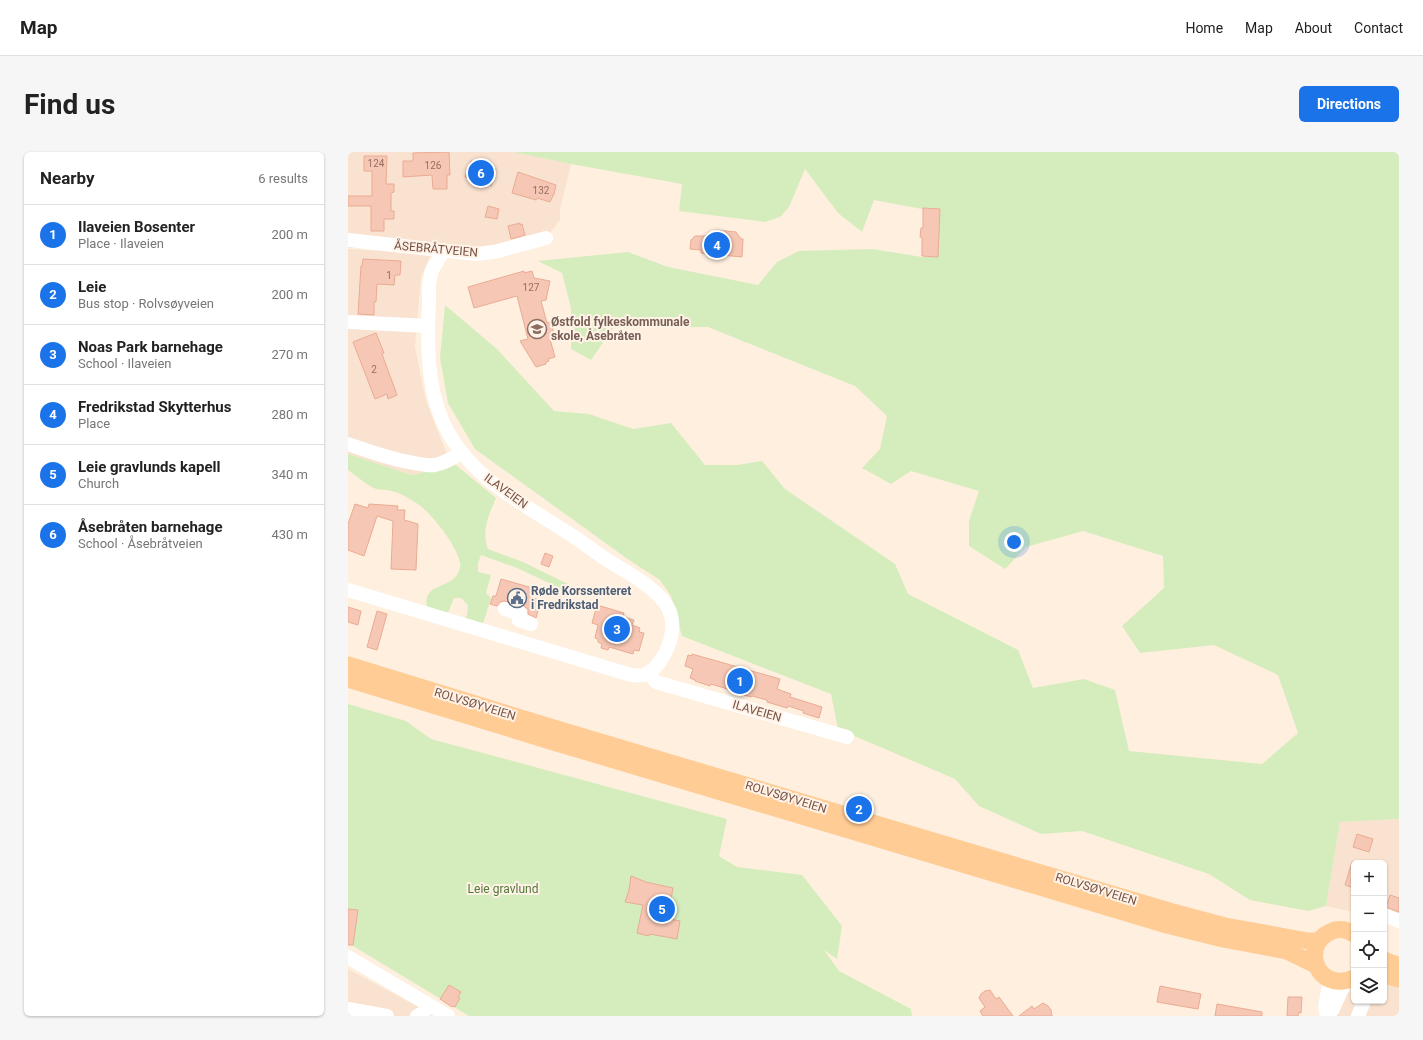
<!DOCTYPE html>
<html lang="en">
<head>
<meta charset="utf-8">
<style>
  :root { --surface:#fff; --page:#f6f6f6; --text:#222; --muted:#767676; --line:#e0e0e0; --accent:#1a73e8 }
  body { margin:0; font-family:Roboto,sans-serif; background:var(--page); color:var(--text) }
  .controls { position:absolute; right:12px; bottom:12px; display:grid; overflow:hidden; border-radius:6px; box-shadow:0 1px 3px #0004 }
  .controls button { width:36px; height:36px; display:grid; place-items:center; padding:0; border:0; border-bottom:1px solid var(--line); background:var(--surface); color:var(--text); font:20px sans-serif }
  .you { position:absolute; left:666px; top:390px; width:14px; height:14px; margin:-10px; border:3px solid #fff; border-radius:50%; background:#1a73e8; box-shadow:0 0 0 6px #1a73e833 }
  .badge { display:grid; place-items:center; width:26px; height:26px; border-radius:50%; background:var(--accent); color:#fff; font-size:13px; font-weight:700 }
  .pin { position:absolute; translate:-50% -50%; border:2px solid #fff; box-shadow:0 1px 4px #0006 }
  .list { margin:0; padding:0; list-style:none }
  h2 { display:flex; justify-content:space-between; align-items:center; height:52px; margin:0; padding:0 16px; font-size:17px }
  h2 small { font-size:13px; font-weight:400; color:var(--muted) }
  .list li { display:grid; grid-template-columns:26px 1fr auto; gap:12px; align-items:center; box-sizing:border-box; height:60px; padding:0 16px; border-top:1px solid var(--line) }
  .list b { display:block; font-size:15px; white-space:nowrap }
  .list p { margin:0; font-size:13px; white-space:nowrap; color:var(--muted) }
  .list em { font-size:13px; font-style:normal; color:var(--muted) }
  .icon { flex:none; width:22px; height:22px; fill:none; stroke:currentColor; stroke-width:2; stroke-linecap:round; stroke-linejoin:round }
  .map { position:relative; flex:none; width:1051px; height:864px; overflow:hidden; border-radius:6px }
  header { display:flex; align-items:center; gap:24px; box-sizing:border-box; height:56px; padding:0 20px; background:var(--surface); border-bottom:1px solid var(--line) }
  header strong { font-size:19px }
  nav { display:flex; gap:22px; margin-inline-start:auto; font-size:14px }
  .intro { display:flex; align-items:center; justify-content:space-between; box-sizing:border-box; height:96px; padding:0 24px }
  h1 { margin:0; font-size:28px }
  .button { padding:10px 18px; border-radius:6px; background:var(--accent); color:#fff; font-size:14px; font-weight:700 }
  main { display:flex; gap:24px; padding:0 24px }
  aside { flex:1; background:var(--surface); border-radius:6px; box-shadow:0 1px 3px #0004 }
  .map>svg:first-child { display:block }
  .residential { fill:#f9e2d0 }
  .green { fill:#d5edbd }
  .building { fill:#f6c7b4; stroke:#eaab93 }
  .lines { fill:none; stroke-linecap:round; stroke-linejoin:round }
  .minor { stroke:#fff; stroke-width:14 }
  .major { stroke:#ffcc95; stroke-width:17 }
  .labels { text-anchor:middle; dominant-baseline:central; stroke-width:4; stroke-linejoin:round; paint-order:stroke }
  .number-label { font-size:10px; fill:#976e61 }
  .street-label { font-size:12px; fill:#775145; stroke:#fff3e7 }
  .education-label { font-size:12px; font-weight:bold; fill:#785e54; stroke:#fff3e7; text-anchor:start }
  .service-label { font-size:12px; font-weight:bold; fill:#4e5e75; stroke:#fff3e7; text-anchor:start }
  .park-label { font-size:12px; fill:#527839; stroke:#fff3e7 }
</style>
</head>
<body>
<header>
<strong>Map</strong>
<nav><a>Home</a><a>Map</a><a>About</a><a>Contact</a></nav>
</header>
<div class="intro"><h1>Find us</h1><a class="button">Directions</a></div>
<main>
<aside>
<h2>Nearby<small>6 results</small></h2>
<ul class="list">
<li><span class="badge">1</span><div><b>Ilaveien Bosenter</b><p>Place · Ilaveien</p></div><em>200 m</em></li>
<li><span class="badge">2</span><div><b>Leie</b><p>Bus stop · Rolvsøyveien</p></div><em>200 m</em></li>
<li><span class="badge">3</span><div><b>Noas Park barnehage</b><p>School · Ilaveien</p></div><em>270 m</em></li>
<li><span class="badge">4</span><div><b>Fredrikstad Skytterhus</b><p>Place</p></div><em>280 m</em></li>
<li><span class="badge">5</span><div><b>Leie gravlunds kapell</b><p>Church</p></div><em>340 m</em></li>
<li><span class="badge">6</span><div><b>Åsebråten barnehage</b><p>School · Åsebråtveien</p></div><em>430 m</em></li>
</ul>
</aside>
<div class="map">
<svg width="1051" height="864" viewBox="0 0 1051 864">
  <rect width="100%" height="100%" fill="#feefdf"/>
  <path class="residential" d="M0,0H165L223,12L212,57V68L198,86L134,97L0,96Z
    M0,97L83,102L73,125L67,195L78,249L98,300L108,313L64,323L0,302Z
    M1051,667V775L1036,770V711H1006V760L978,754L992,670Z
    M0,817L63,851L85,864H0Z
    M1036,830L1051,835V864H988L995,845L1006,836V849H1036Z"/>
  <path class="green" d="M165,0H1051V667L992,670L978,754L960,759L902,748L861,722L734,679L693,682L631,654L607,627L490,577L483,542L334,484L323,444L312,428L281,408L127,297L100,251L92,206L97,153L149,197L206,259L241,262L285,277L323,271L357,313H389L414,309L437,337L547,412L560,442L670,498L685,536L736,527L767,538L781,599L914,612L950,581L930,523L866,493L792,501L774,474L816,436L815,404L735,379L678,395L657,417L621,394V369L631,339L563,319L543,332L514,316L532,297L539,264L507,234L360,175L265,176L243,208L223,197V156L214,121L190,109L280,100L320,115L410,133L429,110L451,99L524,97L574,105H589L591,57H574L526,48L514,80L490,61L457,17L441,55L432,65L417,70L331,59L334,32L223,12Z
    M0,302L64,323L108,313L148,346C141,362 133,380 140,397L175,410L232,438L220,440L210,437L201,431L169,416L133,403L130,411V420L143,423L138,441L143,446L135,472L116,468L119,463L120,453L113,446H106L100,461L79,455C74,432 101,436 109,423C111,420 113,415 112,411C109,394 88,368 75,356C71,352 65,349 60,346C55,343 49,340 43,339C38,337 33,338 28,337C18,333 9,324 0,318Z
    M0,552L58,569L83,587L379,667L371,704L389,715L454,723L494,774L489,807L476,798L491,819L563,857L564,864H121L0,791Z"/>
  <path class="building" d="M101,0L102,23H99V37H85L84,23L55,25V9H65V1Z
    M16,4H39L38,32H46V40L43,41V59H46V67H36V79H23V54H0V44H24V19H16Z
    M123,9L148,17L143,34L117,25Z
    M170,20L208,33L206,42L202,50L189,46L188,48L164,41Z
    M140,54L151,57L149,67L137,65Z
    M575,56L592,57L590,105L574,104V85H572L573,76H575Z
    M172,71V73L174,72L177,83L163,87L160,74Z
    M368,78L388,80L393,87H395L394,105L353,101V98L342,97L343,88L347,84H362V83Z
    M15,107L53,109L52,123H47L46,133L29,132L28,150H26V163L10,162L13,114H14Z
    M176,119V121L184,119L186,126L202,129L198,148L193,149L199,171L203,170L207,186L202,187L207,205L200,207L201,209L198,210V212L188,215L172,189L180,187L169,144L126,156L120,135Z
    M28,181L36,201L34,202L49,243L40,247L39,242L27,247L5,190Z
    M7,352L20,356L21,352L50,354L49,358H57L56,368L70,372L68,418L43,417L45,369L29,364L16,404L0,398V372Z
    M197,401L205,404L201,415L193,412Z
    M153,427L188,437L185,446L193,448L188,466L180,462V457L174,453L156,449L152,450L149,454L142,452L145,444H148Z
    M249,453L276,461L275,465L286,468L284,473L292,476L291,480L296,481L291,499L286,498L285,502L261,495L260,498L253,496L254,492L250,490V487L247,486L250,473L244,471Z
    M0,455L13,459L10,473L0,470Z
    M29,459L39,462L29,498L19,495Z
    M344,502L432,527L429,537L443,542L442,545L474,555L471,566L455,561L456,559L440,554L439,556L419,550V548L404,544L403,545L396,543V542L363,532L362,534L347,529V528L342,526L345,517L337,514L340,503L344,504Z
    M1009,682L1025,687L1021,700L1005,695Z
    M1004,710H1006V736L997,733Z
    M283,724L298,730L325,736L321,758H324L322,767L332,769L329,787L302,782L301,784L289,781L295,753L277,750L281,738Z
    M1042,743L1051,746V760L1038,755Z
    M0,757L10,758L5,793H0Z
    M101,833L113,840L110,845L112,846L107,855L105,854L104,855L92,847Z
    M812,834L853,842L850,857L809,850Z
    M642,838L648,847L651,845L654,849L665,864H635L632,859L637,855L631,846L633,842L637,839Z
    M940,845H954L953,861L951,860L950,864H939Z
    M695,851L700,854L703,858L704,864H671L684,854L686,857Z
    M869,852L914,860V864H867Z"/>
  <g class="lines">
    <path class="minor" d="M0,88L128,102L146,100L198,86
      M0,170L80,174
      M0,292C23,300 42,307 66,311C72,312 81,314 87,313C97,311 105,306 113,301
      M0,438L283,523C287,523 291,524 295,523C306,520 315,507 319,497C325,484 327,467 319,454C307,435 283,423 264,411C249,402 235,390 220,381C172,350 118,323 94,268C79,233 79,190 81,152C81,143 80,131 83,122C85,113 93,107 95,98
      M157,457L172,462
      M172,461L171,468L183,472
      M302,520L304,525L308,530L499,585
      M1036,763L1051,769
      M0,805L100,864
      M0,857L39,864
      M69,864L75,861L81,853
      M979,864L985,857L997,830
      M979,864L977,855L982,828
      M1010,864L1015,852"/>
    <path class="major" d="M0,513L212,578L821,759L877,774L960,789H971
      M0,527L209,591L819,773L875,787L939,799L968,813
      M1006,782C998,777 990,776 982,780C952,794 969,842 1006,826
      M1036,808L1051,814
      M1036,823L1051,827"/>
  </g>
  <defs>
    <symbol id="school-ring" viewBox="-11 -11 22 22"><circle r="9.5" fill="#fff3e7" stroke="#8d6e63" stroke-width="1.5"/><path d="M0-5L7-2L0 1L-7-2ZM-4 1L0 2.5L4 1V4Q0 6-4 4Z" fill="#8d6e63"/></symbol>
    <symbol id="civic-ring" viewBox="-11 -11 22 22"><circle r="9.5" fill="#fff3e7" stroke="#5c6f8a" stroke-width="1.5"/><path d="M-.6-6.5H3V-4.5H.6V-3L4-1V1h2V6H-6V1h2V-1L-.6-3ZM-1.2 2.5V6h2.4V2.5Z" fill="#5c6f8a"/></symbol>
  </defs>
  <g fill-rule="evenodd">
    <use href="#school-ring" x="178" y="166" width="22" height="22"/>
    <use href="#civic-ring" x="158" y="435" width="22" height="22"/>
  </g>
  <g class="labels">
    <g class="number-label">
      <text x="28" y="11">124</text>
      <text x="85" y="13">126</text>
      <text x="193" y="38">132</text>
      <text x="41" y="123">1</text>
      <text x="183" y="135">127</text>
      <text x="26" y="217">2</text>
    </g>
    <g class="street-label">
      <text transform="translate(88 97) rotate(5)">ÅSEBRÅTVEIEN</text>
      <text transform="translate(158 339) rotate(36)">ILAVEIEN</text>
      <text transform="translate(127 552) rotate(17)">ROLVSØYVEIEN</text>
      <text transform="translate(409 559) rotate(16)">ILAVEIEN</text>
      <text transform="translate(438 645) rotate(17)">ROLVSØYVEIEN</text>
      <text transform="translate(748 737) rotate(17)">ROLVSØYVEIEN</text>
    </g>
    <g class="education-label">
      <text x="203" y="170">Østfold fylkeskommunale<tspan x="203" dy="14">skole, Åsebråten</tspan></text>
    </g>
    <g class="service-label">
      <text x="183" y="439">Røde Korssenteret<tspan x="183" dy="14">i Fredrikstad</tspan></text>
    </g>
    <g class="park-label">
      <text x="155" y="737">Leie gravlund</text>
    </g>
  </g>
</svg>
<div class="controls">
<button>+</button>
<button>−</button>
<button><svg class="icon" aria-label="locate" viewBox="0 0 24 24"><circle cx="12" cy="12" r="6"/><path d="M12 2v4M12 18v4M2 12h4M18 12h4"/></svg></button>
<button><svg class="icon" aria-label="layers" viewBox="0 0 24 24"><path d="M12 4l9 5-9 5-9-5zM3 14l9 5 9-5"/></svg></button>
</div>
<div class="you"></div>
<div class="pin badge" style="left:392px;top:529px">1</div>
<div class="pin badge" style="left:511px;top:657px">2</div>
<div class="pin badge" style="left:269px;top:477px">3</div>
<div class="pin badge" style="left:369px;top:93px">4</div>
<div class="pin badge" style="left:314px;top:757px">5</div>
<div class="pin badge" style="left:133px;top:21px">6</div>
</div>
</main>
</body>
</html>
